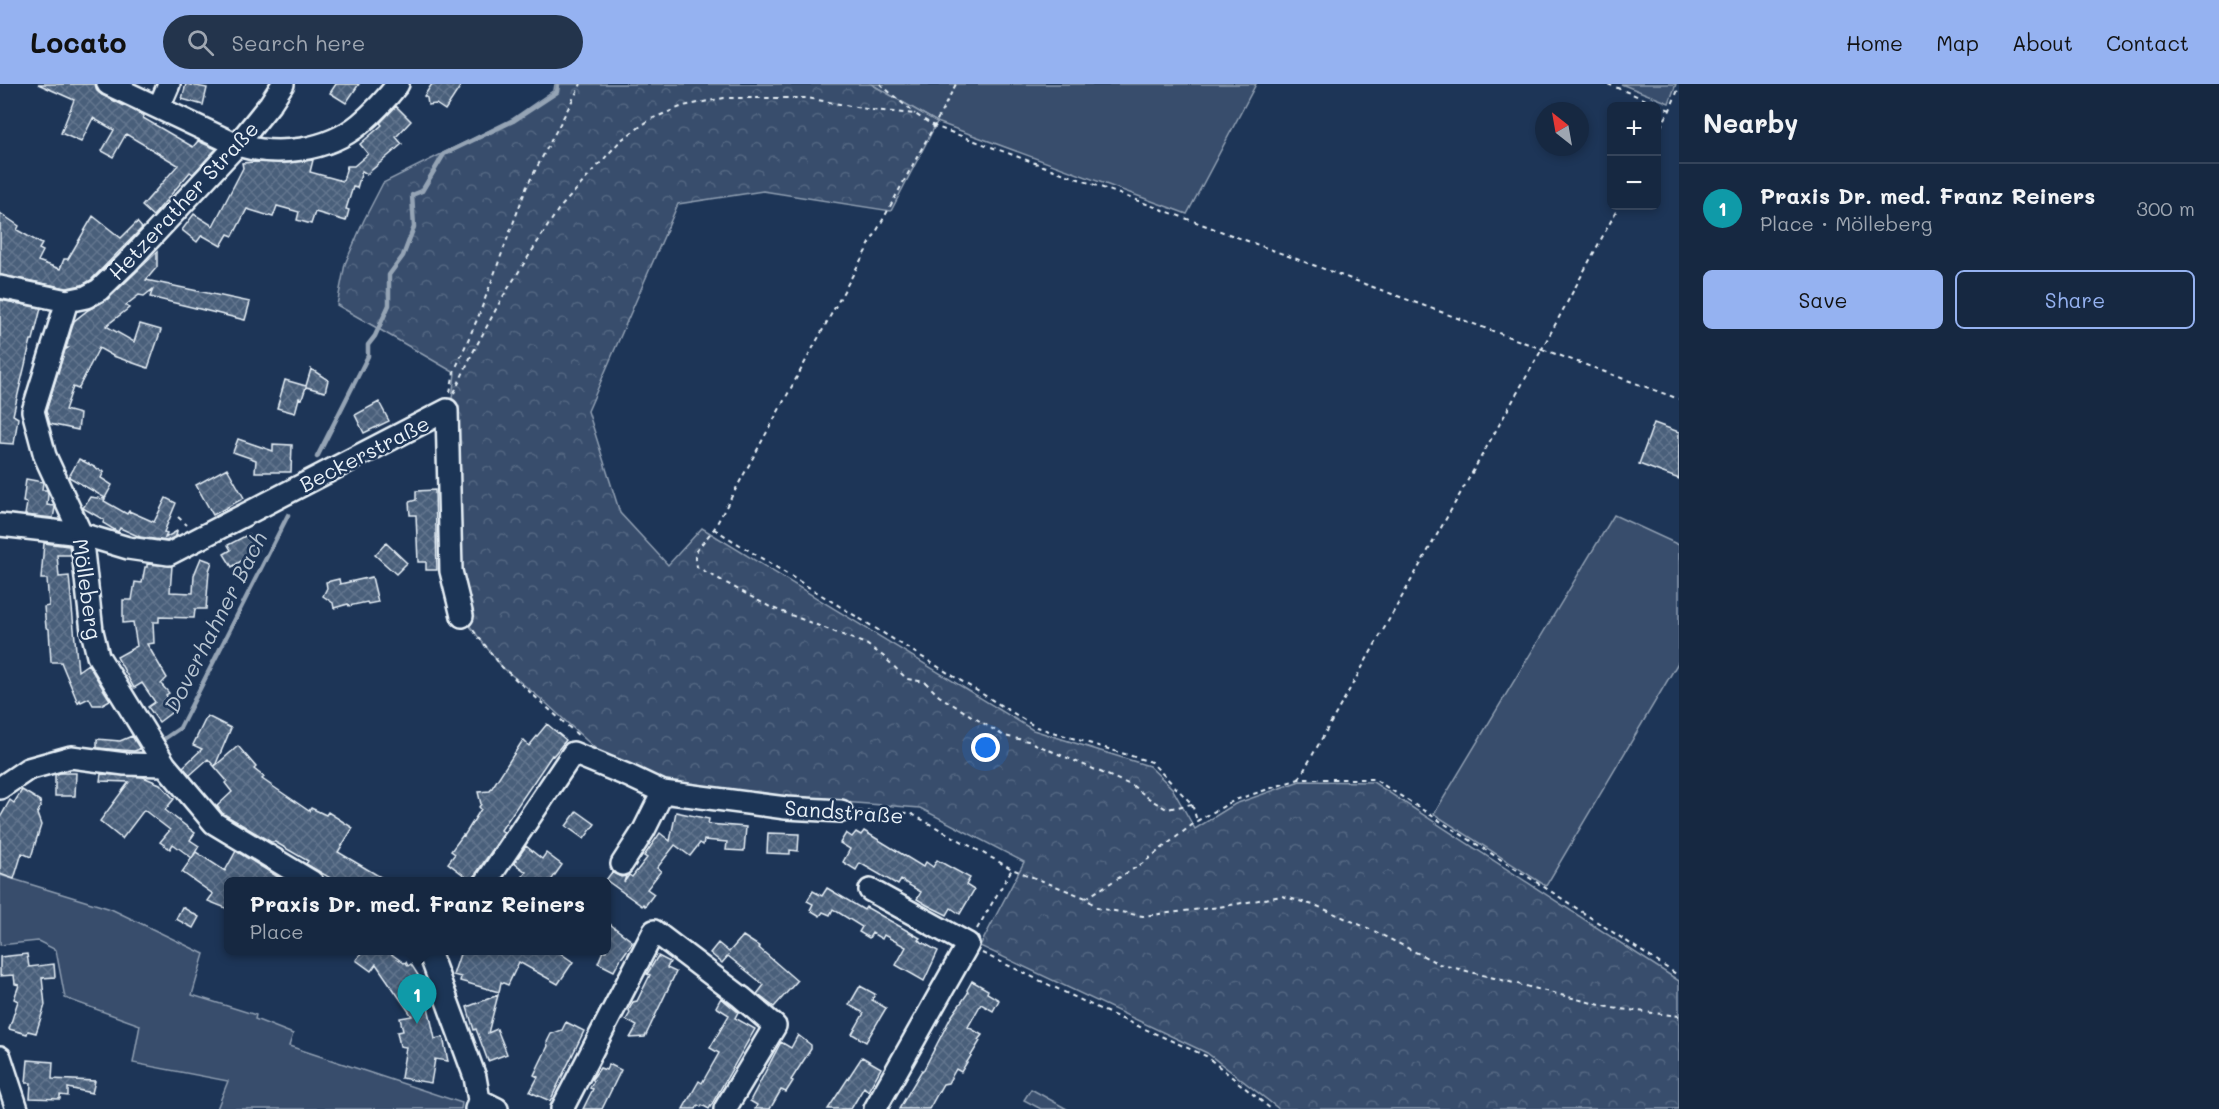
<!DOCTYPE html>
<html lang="en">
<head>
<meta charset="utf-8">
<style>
  :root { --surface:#162841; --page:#23344c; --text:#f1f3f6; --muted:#9ea6b1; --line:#35445a; --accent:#95b2f1 }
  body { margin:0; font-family:Mali,sans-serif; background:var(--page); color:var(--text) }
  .controls { position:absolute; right:18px; top:18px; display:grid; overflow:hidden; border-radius:9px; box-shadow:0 3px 9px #0003 }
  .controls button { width:54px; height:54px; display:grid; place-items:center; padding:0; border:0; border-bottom:2px solid var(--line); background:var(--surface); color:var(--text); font:30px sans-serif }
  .compass { position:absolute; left:1535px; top:18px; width:54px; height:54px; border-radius:50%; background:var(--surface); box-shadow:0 3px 9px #0003; rotate:329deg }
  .you { position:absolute; left:986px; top:664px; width:21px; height:21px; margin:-15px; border:4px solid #fff; border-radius:50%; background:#1a73e8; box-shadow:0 0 0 9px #1a73e833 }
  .badge { display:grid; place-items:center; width:39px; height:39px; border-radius:50%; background:var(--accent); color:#fff; font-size:20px; font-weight:700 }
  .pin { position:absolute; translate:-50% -50px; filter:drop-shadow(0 2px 3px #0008) }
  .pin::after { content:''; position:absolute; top:32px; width:21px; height:18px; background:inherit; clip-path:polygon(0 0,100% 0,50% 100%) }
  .popup { position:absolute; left:224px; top:793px; width:387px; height:78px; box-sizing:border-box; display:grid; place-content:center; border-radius:9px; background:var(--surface); filter:drop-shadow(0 2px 4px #0005); font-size:20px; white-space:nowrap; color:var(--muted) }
  .popup b { font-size:22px; color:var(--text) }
  .popup::after { content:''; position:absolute; left:50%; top:100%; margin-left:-12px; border:12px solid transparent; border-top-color:var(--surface) }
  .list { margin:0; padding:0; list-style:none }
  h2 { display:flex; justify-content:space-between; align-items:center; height:78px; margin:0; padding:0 24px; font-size:26px }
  h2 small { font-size:20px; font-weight:400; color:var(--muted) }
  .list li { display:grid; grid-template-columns:39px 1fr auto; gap:18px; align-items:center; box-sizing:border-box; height:90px; padding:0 24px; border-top:2px solid var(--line) }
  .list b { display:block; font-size:22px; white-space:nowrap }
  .list p { margin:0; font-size:20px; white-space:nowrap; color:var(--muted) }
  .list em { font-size:20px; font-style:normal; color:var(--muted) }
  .actions { display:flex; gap:12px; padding:18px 24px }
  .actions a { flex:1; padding:14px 0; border:2px solid var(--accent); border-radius:9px; text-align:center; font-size:21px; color:var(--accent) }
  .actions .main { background:var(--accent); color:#111 }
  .icon { flex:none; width:33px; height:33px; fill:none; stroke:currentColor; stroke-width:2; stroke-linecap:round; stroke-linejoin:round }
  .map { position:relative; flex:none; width:1679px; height:1025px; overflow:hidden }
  header { display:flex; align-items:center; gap:36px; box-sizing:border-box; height:84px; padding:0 30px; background:var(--accent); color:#111 }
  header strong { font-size:28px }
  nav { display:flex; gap:33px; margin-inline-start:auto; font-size:21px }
  .search { width:420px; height:54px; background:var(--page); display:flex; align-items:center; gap:15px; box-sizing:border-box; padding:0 21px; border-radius:33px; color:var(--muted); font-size:22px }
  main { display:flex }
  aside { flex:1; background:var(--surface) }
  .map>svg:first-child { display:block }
  .green { fill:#374d6c; stroke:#909fb2; stroke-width:1.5 }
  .forest { fill:url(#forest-crowns); stroke:#909fb2; stroke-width:1.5 }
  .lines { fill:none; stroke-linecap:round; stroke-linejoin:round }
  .stream { stroke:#95a4b5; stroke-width:4.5 }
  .building { fill:url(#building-cross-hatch); stroke:#e8f1f8; stroke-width:1.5 }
  .minor-casing { stroke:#e8f1f8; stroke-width:26 }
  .path { stroke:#e8f1f8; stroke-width:2; stroke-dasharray:4.5 4.5; stroke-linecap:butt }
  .minor { stroke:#1d3557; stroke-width:21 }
  .labels { text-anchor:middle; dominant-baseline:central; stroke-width:5; stroke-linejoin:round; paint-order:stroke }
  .street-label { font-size:21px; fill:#e8f1f8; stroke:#1d3557 }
  .water-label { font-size:22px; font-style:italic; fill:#b7c4d1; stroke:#1d3557 }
</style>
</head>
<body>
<header>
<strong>Locato</strong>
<div class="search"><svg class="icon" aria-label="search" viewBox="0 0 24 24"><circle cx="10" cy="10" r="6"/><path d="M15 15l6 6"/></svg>Search here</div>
<nav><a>Home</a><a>Map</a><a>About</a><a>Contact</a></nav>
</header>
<main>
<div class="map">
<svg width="1679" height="1025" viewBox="0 0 1679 1025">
  <defs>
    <pattern id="forest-crowns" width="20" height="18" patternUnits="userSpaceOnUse" patternTransform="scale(1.5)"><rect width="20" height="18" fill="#374d6c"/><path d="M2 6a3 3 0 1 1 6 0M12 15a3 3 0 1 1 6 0" fill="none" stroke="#546782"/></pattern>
    <pattern id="building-cross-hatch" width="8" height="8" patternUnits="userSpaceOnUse" patternTransform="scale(1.5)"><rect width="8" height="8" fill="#495e7a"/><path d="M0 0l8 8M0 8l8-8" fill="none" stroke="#63768e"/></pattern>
  </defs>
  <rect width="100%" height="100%" fill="#1d3557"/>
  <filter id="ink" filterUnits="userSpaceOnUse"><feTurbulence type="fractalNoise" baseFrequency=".0167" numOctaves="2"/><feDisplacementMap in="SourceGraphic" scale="12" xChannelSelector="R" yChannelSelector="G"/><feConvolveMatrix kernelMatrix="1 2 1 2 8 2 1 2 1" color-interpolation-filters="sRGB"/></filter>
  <g filter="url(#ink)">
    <path class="green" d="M871,0H1256L1187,130L937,38Z
      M1621,0H1676L1669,19Z
      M1614,431L1679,461V577L1546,802L1434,730Z
      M0,791L111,825L204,870L192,911L256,931L255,935L293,950L289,962L462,1019L461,1025H217L228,997L133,979L140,941L65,914L56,866L38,857L0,861Z
      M1031,1005L1067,1025H1041L1024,1016Z"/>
    <path class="forest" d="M555,0H871L937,38L891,127L763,107L678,120L588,327L620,429L668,481L702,444L1033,646L1149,682L1172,704L1195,745L1235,720L1300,697L1373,698L1679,897V1025H1279L1207,969L980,862L1024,778L920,724L700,707L610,678L546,619L502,583L462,532L447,357L455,289L337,221L345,180L364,136L383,99L512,35L554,6Z"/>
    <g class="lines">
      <path class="stream" d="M317,373L361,286L368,272V261L375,252L389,221V191L403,172L414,143L412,111L422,107L444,70L513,37L557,8L558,0
        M164,655L180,644L288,431"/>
    </g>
    <path class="building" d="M38,0H95L97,7L102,11L129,24L144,32L143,34L193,63L198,57L216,65L193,90L190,88L153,132L142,122L178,81L126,50L113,73L102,67L114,46L93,34L81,58L61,49L74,16Z
      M186,0L207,4L203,21L182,15Z
      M336,0H359L346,19L330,9Z
      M432,0H462L445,26L436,20L428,21L427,14L424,12Z
      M396,22L411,37L396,53L402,60L367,90L362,87L357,104L353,103L346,125L349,126L346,137L315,128L311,140L297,136L299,128L277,122L273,133L247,125L233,152L228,150L221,162L202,151L197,158L182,146L194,130L213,142L243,84L242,79L254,78L286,79L313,76L310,88L343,97L347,82H354L368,70L360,60L382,41L380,39Z
      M0,129L19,142L17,146L42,160L39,165L43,167L38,177L60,185L64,175H68L93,132L121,154L137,138L142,144L91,196L82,201L67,204L0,191Z
      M157,168V183L146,196L250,218L245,236L150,213L153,205L144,212L139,211L126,221L129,224L106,242L134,258L140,240L161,246L148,284L113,272L99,264L78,305L73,303L65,326L80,330L78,346L50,340L46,327L65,266L68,264H66L74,237L88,226L108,215Z
      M0,216L41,224L33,256H31L13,331L18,334L14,360L0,359Z
      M311,285L328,296L325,308L306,303L302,315L299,314L295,329L277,324L285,296L306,302Z
      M379,318L389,337L364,349L355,331Z
      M1654,339L1679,348V395L1639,380Z
      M238,355L273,367V360L292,361L291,388H255L256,376L233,368Z
      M79,375L104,388L101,394L112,401L105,414L69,393Z
      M227,384L244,414L213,431L196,401Z
      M26,395L43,398L42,406H47L48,410L47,421L54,422L55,424L53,434L25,431L27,419L23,418Z
      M435,406L437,486H426V478H418L416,431H410L409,418L416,416V407Z
      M90,413L105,415L104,417L127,430L129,427L154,438L166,414L176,419L164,448L167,449L165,454L177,447L176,452L167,457L140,453L120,444L118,448L103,439L104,436L83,424Z
      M249,450L258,466L232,483L224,470L231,466L228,461Z
      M44,459L69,462L71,471H57L59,493L69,492L78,587L88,580L110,616L101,621H93L89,614L81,618L80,616L78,619L61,578H51L49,545L46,543L44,523L49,522L47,495H41Z
      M386,459L407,479L396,490L375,471Z
      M201,474L212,478L209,487L206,525H195L194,534L159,533V538H153L154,559L147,560L167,594L161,600L169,609L166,611L176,625L159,638L148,623L155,618L142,599L134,604L117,573L137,562L133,538L123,539V516H132L135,498L142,499L145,483H147V480L172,482L170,508L193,509L194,491Z
      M372,493L378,518L368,520L367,518L349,522L348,520L334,524L333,519L323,512L327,504L326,498L339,495L340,500Z
      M207,632L231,644L215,682L238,662L256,683L254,685L264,693L262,695L309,727L311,724L326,731L328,728L353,744L338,768L389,798H337L306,780L308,777L275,758H271L222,729L217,722L232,708L225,699L227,697L208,675L190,691L183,683L202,665L193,661Z
      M547,640L566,656L553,672L552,671L501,746L504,749L475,791L473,798H461L465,792L448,779L455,770L451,767L463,751L464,752L481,725L479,723L481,720L478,708L490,707L523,656L529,662Z
      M132,652L140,665L134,667L97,664V655L120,657Z
      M60,689H76L75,712H55V691Z
      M101,690L143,693L160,700L174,715L165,726L195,749L190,756L199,762L192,774L173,760L170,765L160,758L170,746L144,726L122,755L100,737L129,698L100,697Z
      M22,706L40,717L41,722L37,730L41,741L31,773L22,769L14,795L0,790V734L10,716L14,719Z
      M577,727L595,740L584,755L566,742Z
      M676,728L709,735L708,740L746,743L744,767L726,766L727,758L704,756L703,761L700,759L690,772L675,761L657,784L661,787L647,805L654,810L645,822L643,820L642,822L606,796L612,788L621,793L626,792L624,798L629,791L632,793L647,774L644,772L660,749L670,757Z
      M864,747L923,783L926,778L933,783L937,776L970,794L966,801L974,806L960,830L951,824L947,831L927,821L917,815L921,808L901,796L898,801L860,779L856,786L843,778L850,765L840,759L846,749L852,753L856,748L861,751Z
      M768,749L799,750L798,767L790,766V770L767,769Z
      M526,762L542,775L546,769L562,781L550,798H519L526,788L514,779Z
      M236,767L286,798H228V825L208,817L213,810L182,788L196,768L225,787Z
      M827,804L864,826L866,823L920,854L918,856L938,867L924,897L896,881L906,863L884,851L882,855L872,849L869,854L859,848L862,843L833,825L830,831L823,828L820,832L810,826L813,820L807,817L813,807L822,812Z
      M182,823L199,833L193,844L176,835Z
      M606,837L633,858L620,876L614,887L598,879L603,867H606Z
      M743,852L760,863L759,864L797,897L774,923L757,910L764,901L728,872L722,879L710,869L718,859L729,868Z
      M363,867H377L382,870L387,867L404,879L406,878L408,882L411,880L423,899L421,901L423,905L420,907L427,918L435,955L443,953L448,977L435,975L431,999L401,994L406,963L400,962L397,948L403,947L400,934L412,932L376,880L371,887L356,876Z
      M461,867H557L573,878L558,900L519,878L508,901L501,898L499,908L460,897L461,893L453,891Z
      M27,870L29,883L54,880L55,893L42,894L45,921L36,949L28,947L27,950L9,945L18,917L14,915L19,901L15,900L14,891L0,892V873Z
      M658,872L670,878L667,884L676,888L645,953L630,954L637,942L626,936L630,929L629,926L633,918L637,917L650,891L647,890Z
      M972,897L988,906L987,909L999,916L993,927L981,920L968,943L982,951L978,956L980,957L961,988L956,985L948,999L943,1000L929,1025H899L922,986L923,987L951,933L968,909L967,906Z
      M860,902L875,910L872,916L886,924L866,958L852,950L864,929L849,921Z
      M498,911L488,949L497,945L507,970L488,977L476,945L474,946L467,923Z
      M721,914L738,928L735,934L755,945L709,1025L702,1021L701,1023L698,1021L696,1025H683L699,997L702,999L719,969L710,964L729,931L716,923Z
      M566,938L584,947L550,1017L530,1008L538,993L534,991L548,962L547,958L551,950L562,946Z
      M798,951L811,961V965L791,996L793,997L786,1008L781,1006L770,1025H755L757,1021L750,1017L781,958L791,964Z
      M862,973L881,984L868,1007L864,1003L851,1025H828Z
      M28,976L53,978L52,995L95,997L92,1009L68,1004V1012L60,1011V1015L30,1014L31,999H26Z
      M609,980L621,986L602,1025H583L593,1005L590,1004L594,997L592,995L600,984L606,986Z"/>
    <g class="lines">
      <defs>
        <path id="minor" d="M108,0L237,61C277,73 327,67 360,40C373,29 387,14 398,0
          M159,23L169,0
          M0,203L67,217L86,213L99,206L127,179L237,61L270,20L283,0
          M67,217L33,327L45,372L81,450L92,547L98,572L165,681L214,739L312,798
          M0,441L81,450L128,464L169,470L447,326L451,487L462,532
          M0,704L28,685L71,673L125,680L165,681
          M622,780L644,746L663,708
          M486,798L573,669L629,692L663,708L786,724L841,727
          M870,806L968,860L875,1025
          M422,866L431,873L475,993L479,1016L476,1025
          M0,973L17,1025
          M479,1016L497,1025
          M562,1025L654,847L741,913L775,942L725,1025"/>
      </defs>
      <use href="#minor" class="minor-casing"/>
      <path class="path" d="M880,0L915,30
        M1608,0L1670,26
        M1656,51L1670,26L1679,3
        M450,308L454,288L479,231L527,102L581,0
        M454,309L471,272L502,214L558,126L621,56L651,35L683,22L724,14H807L872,26L915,30L934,42L956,0
        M178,433L187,441
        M714,445L1036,643L1151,678L1192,720L1197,737
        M473,546L502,583L580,653
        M1299,695L1542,265L1679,315
        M1192,720L1167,725L1151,716L1133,702L1028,657L1004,652L939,612L925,598L907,595L883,572L866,560L770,523L697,483L695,468L714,445L934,42L1542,265L1619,122
        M858,727L910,729L1012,785L1086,814L1097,824L1143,832L1219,823L1282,812L1317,822L1372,846L1439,880L1612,924L1679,932
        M1086,814L1143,779L1197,737L1235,716L1299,695H1374L1555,810L1679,892
        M977,845L1012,785
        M982,869L1104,927L1206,972L1271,1025"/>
      <use href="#minor" class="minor"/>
    </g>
  </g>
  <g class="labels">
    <g class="street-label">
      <text transform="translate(183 116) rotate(-47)">Hetzerather Straße</text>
      <text transform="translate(364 369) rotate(-27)">Beckerstraße</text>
      <text transform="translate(88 505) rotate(82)">Mölleberg</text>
      <text transform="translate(844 727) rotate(4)">Sandstraße</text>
    </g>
    <g class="water-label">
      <text transform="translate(215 538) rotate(-63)">Doverhahner Bach</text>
    </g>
  </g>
</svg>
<div class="controls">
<button>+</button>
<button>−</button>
</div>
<svg class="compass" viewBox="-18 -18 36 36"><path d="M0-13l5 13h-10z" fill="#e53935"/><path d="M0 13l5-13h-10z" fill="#9ea6b1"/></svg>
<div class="you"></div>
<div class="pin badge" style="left:417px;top:940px;background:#0f9aa8">1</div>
<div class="popup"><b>Praxis Dr. med. Franz Reiners</b>Place</div>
</div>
<aside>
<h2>Nearby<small></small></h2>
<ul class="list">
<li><span class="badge" style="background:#0f9aa8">1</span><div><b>Praxis Dr. med. Franz Reiners</b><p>Place · Mölleberg</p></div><em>300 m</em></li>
</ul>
<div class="actions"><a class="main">Save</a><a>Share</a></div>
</aside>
</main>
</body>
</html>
